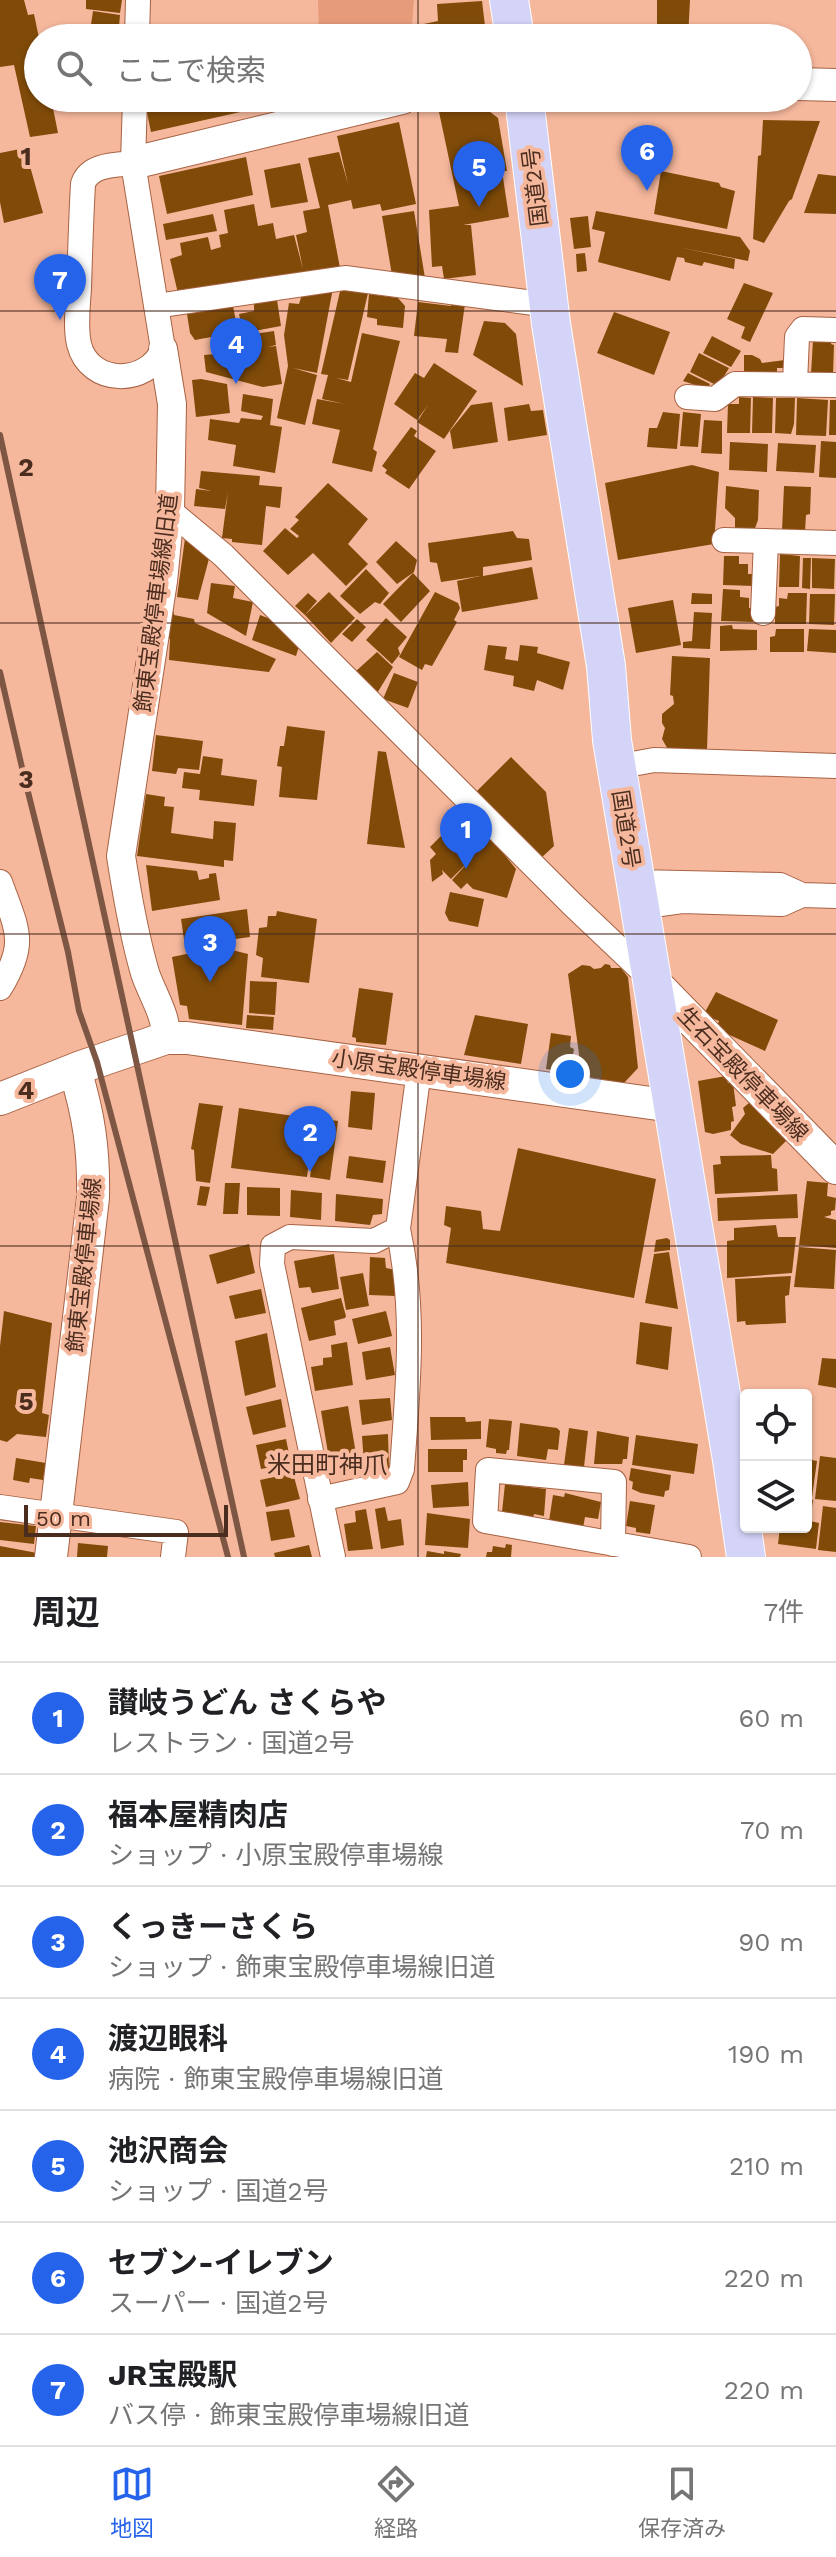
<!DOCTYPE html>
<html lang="ja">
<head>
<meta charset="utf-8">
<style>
  :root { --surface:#fff; --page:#f6f6f6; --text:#202124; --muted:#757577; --line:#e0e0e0; --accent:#2563eb }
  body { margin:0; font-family:"Work Sans","Noto Sans JP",sans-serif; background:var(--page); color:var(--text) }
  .controls { position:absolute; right:24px; bottom:24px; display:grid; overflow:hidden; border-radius:8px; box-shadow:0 2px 6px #0004 }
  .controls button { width:72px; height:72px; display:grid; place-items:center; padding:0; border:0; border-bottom:2px solid var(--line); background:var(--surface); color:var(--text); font:40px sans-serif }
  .scale { position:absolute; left:24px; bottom:20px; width:204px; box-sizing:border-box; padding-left:8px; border:4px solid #4b2d1f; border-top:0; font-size:22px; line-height:28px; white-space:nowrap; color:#4b2d1f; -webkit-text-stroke:6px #f6b89d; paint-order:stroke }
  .you { position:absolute; left:570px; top:1074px; width:28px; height:28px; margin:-20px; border:6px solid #fff; border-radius:50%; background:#1a73e8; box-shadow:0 0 0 12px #1a73e833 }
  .badge { display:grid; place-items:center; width:52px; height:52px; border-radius:50%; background:var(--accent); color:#fff; font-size:26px; font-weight:700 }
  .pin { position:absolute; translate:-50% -66px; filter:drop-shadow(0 2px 4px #0008) }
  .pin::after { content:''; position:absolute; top:42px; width:28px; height:24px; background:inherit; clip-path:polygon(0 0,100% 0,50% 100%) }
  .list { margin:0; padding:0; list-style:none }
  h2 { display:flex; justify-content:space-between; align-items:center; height:104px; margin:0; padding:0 32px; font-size:34px }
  h2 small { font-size:26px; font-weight:400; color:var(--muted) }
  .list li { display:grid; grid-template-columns:52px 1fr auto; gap:24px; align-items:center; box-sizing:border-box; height:112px; padding:0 32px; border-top:2px solid var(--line) }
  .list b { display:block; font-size:30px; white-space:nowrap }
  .list p { margin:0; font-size:26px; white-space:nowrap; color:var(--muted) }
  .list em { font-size:26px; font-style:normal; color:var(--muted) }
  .icon { flex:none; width:44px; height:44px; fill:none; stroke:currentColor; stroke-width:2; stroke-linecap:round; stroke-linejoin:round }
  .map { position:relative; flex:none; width:836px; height:1557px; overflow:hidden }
  .search { position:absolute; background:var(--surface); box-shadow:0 2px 6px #0004; left:24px; right:24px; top:24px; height:88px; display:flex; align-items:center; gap:20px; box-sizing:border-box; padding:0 28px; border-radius:44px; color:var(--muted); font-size:30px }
  .sheet { height:888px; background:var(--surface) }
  nav { display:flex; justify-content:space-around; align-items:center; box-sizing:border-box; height:112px; border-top:2px solid var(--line); background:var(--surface); font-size:22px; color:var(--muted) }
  nav a { display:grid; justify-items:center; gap:4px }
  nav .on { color:var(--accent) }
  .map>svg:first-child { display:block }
  .green { fill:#e69c7b }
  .building { fill:#804b08 }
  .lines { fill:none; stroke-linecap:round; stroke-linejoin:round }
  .minor-casing { stroke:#a86243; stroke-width:26 }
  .tertiary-casing { stroke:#a86243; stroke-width:30 }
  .secondary-casing { stroke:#a86243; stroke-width:34 }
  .trunk-casing { stroke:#fff; stroke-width:40 }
  .minor { stroke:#fff; stroke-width:24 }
  .tertiary { stroke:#fff; stroke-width:28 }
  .secondary { stroke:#fff; stroke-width:32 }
  .trunk { stroke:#d4d4f8; stroke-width:38 }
  .rail { stroke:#7d5644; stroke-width:6 }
  .grid { fill:none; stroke:#4b2d1f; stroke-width:2; stroke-opacity:0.55 }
  .labels { text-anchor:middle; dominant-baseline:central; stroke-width:8; stroke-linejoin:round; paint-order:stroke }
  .street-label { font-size:22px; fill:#4b2d1f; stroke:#f6b89d }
  .neighbourhood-label { font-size:24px; fill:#4b2d1f; stroke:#f6b89d }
  .grid-label { font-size:26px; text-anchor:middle; font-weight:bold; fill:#4b2d1f; stroke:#f6b89d; stroke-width:8; stroke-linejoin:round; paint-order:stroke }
</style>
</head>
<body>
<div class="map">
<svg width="836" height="1557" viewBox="0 0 836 1557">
  <rect width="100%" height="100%" fill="#f6b89d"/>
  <path class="green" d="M318,0H414L411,38H319Z"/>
  <path class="building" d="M0,0H24L28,15L34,14L39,38L38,98H51L58,133L30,137L14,65L0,67Z
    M86,0H122L120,13L86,9Z
    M657,0H690L688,38H657Z
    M482,1L486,34L483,38H420L419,25L438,21L437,4Z
    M93,11L120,15L118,38H89Z
    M144,98L175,103L163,98H209V109L210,98H285V102L151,132Z
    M472,104L485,108L498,118L507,171H502L509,217L463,225H471L476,275L444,279L442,266L432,267L429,210L459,206L439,112Z
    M763,120L820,121L792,199L789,201L764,243L753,239L758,156L761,155Z
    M399,122L416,204L382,211L380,204L353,209L351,200L328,205L341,273L179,298L170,259L182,255L180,243L208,237L211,250L221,247L219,235L228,233L224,210L254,204L258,226L273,223L276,239L294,235L303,269L296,235L307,232L303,211L320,208L308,158L339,152L348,184L337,136Z
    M25,148L43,213L4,223L0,202V153Z
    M246,157L253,195L167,214L159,176Z
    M300,163L308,202L271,208L264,170Z
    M661,171L719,183L721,187L735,191L727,229L654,214Z
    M818,174L836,176V214L804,213Z
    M414,211L425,278L392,275L382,216Z
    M596,211L740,237L750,251L748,261L678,247L735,259L734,269L704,262L702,266L685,262L684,258L677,257L670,281L598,262L605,232L592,229Z
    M213,214L217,231L166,240L163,224Z
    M588,216L591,247L574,249L570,218Z
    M585,253L587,271L577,272L576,254Z
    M744,283L773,293L750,342L741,338L745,327L727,319Z
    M341,287L368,293L348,380L336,378L351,382L362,333L400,341L373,449L377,452L372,472L332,463L340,430L312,424L317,399L345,404L322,399L328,375L321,374Z
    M333,288L317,373L293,368L317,375L305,425L277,418L288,366L284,335L289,303L299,304L303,291Z
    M369,294L398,298L405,306L403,328L377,325V319L367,317Z
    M277,300L281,326L243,333L239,314L254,311V304Z
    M418,302L451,306V302L465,304L458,353L445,352L447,339L414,336Z
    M233,306L238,332L195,340L190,333L187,314Z
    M614,312L670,332L654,375L597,353Z
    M484,321L505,323L516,334L523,386L473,355Z
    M274,331L276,345L268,347L276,346L282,384L263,387L206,372L204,355L215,354L213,340Z
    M712,336L741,351L731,367L703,353Z
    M813,340H832L831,344L834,345L833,375L811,374Z
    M699,353L729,368L718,386L690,372Z
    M744,355H752L760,359L762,363L785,360V368H777V375H744Z
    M434,363L477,391L444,439L417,422L428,405L417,420L394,404L415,373L424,378Z
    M688,373L710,384L707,389L683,381Z
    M201,379L227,384L230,413L196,417L192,380Z
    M243,394L273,399L270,425L282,427L275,473L233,466L236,445L208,440L210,419L239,423L241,418L261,420L263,416L241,411Z
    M739,397L751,398L750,433H727L728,404H739Z
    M753,397L773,398L772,433H752Z
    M776,398H795L794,424L791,434L775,433Z
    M797,398L828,400L826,436L796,435Z
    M830,400H836V435H829Z
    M492,402L498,442L453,449L450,431L471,405Z
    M529,404L531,411L543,410L547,435L508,441L504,408Z
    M663,412L680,414L677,449L647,447L649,428H657Z
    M683,412L701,414L698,447L680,446Z
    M704,420L722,421V454L701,453Z
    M411,427L417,431L414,436L436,451L409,489L385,473L387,470L382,466Z
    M821,441L836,442V478L819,477Z
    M730,442L768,444L767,472L729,470Z
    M778,443L816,445L814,473L776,471Z
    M692,465L719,472L714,544L618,560L605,483Z
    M201,471L260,476L259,485L282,487L280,508L266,506L262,545L232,542V539L222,538L228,492L225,509L194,506L196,489L211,491L199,488Z
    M328,483L368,519L348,544L368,564L346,586L313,553L288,575L263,551L285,528L297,538L299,536L290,529L299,520L295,517Z
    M726,486L759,490L758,520L754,531L735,530V518L725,508Z
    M784,486L811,487L810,514L806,515L805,532L782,531Z
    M186,531L210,555L198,600L177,597Z
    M513,531L517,538L529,539L532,560L483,567V576L532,567L538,599L462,612L457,581L480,576L441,582L437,563L430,562L428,543Z
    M396,541L417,560L414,572L397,584L376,562Z
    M780,554L800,556L799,587H779Z
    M724,556H739V564H748V574H754V586L723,585Z
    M803,558H811L810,589L802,588Z
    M812,558L835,559L834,589L812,588Z
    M366,569L389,593L380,604L375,602L360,614L340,596Z
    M413,573L430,591L401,622L383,604Z
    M211,583L235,586L233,598L253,602L246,636L207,613Z
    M723,589L740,590V597L749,598V608H753V622L721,621Z
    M329,592L355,618L331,643L305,615Z
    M435,592L458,603L460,608L454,620L457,622L432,666L425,664L422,670L399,657Z
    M308,593L317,601L305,615L295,606Z
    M692,593L712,594V604H691Z
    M788,593H807L806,624H775V607L779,606V598L787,599Z
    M810,594H835L834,625L809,624Z
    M673,600L681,645L636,653L628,608Z
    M167,607L173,609L174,615L194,619L195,623L276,659L269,672L169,660L170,639L163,637Z
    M694,612L712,613L710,649L683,648V642L692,641Z
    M260,615L278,622L300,643L296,656L252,640Z
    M386,618L407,637L398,648L400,654L392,664L366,640Z
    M357,619L366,627L352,642L342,634Z
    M732,625L733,629L757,630V650L720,651V626Z
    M776,629H804V652H770V637L775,636Z
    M809,629L836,630V653L807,651Z
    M488,645L507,647L505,659L518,661L520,645L538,647L537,653L570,662L563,690L537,680L534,691L513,686L514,676L484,670Z
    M377,652L393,667L376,695L355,672Z
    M672,656L710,658L707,750L702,752H694L686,748L678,752L669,751L662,739L665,728L662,723V714L674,704L673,696L670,695Z
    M394,673L418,682L408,708L383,699Z
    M287,726L325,731L317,800L279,797L282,767L277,766L280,746H284Z
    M156,735L203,741L199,770L178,768L176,774L152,771Z
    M378,751L386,752L405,848L367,844Z
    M203,756L223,759L221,775L257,780L254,806L199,800L200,790L182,788L184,772L200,774Z
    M511,757L546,792L554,846L541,858L476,792Z
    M146,794L165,797L164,806L174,807L171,833L213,839L214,821L236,823L233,861L224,860V867L137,856Z
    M463,814L499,848L516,869L507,898L473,889L467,883L461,889L452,880L473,857L451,879L442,870L443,874L432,882L430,860L436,854L430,847Z
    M146,865L197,871L199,880L209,878V874L216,873L220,900L152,911Z
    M450,892L484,899L478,927L449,921L445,913Z
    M247,909L250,937L185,946L181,919Z
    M277,911L317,919L309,983L261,977L263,958L256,955L259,928L267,927L268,916H276Z
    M220,947L248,954L242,1025L189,1019L187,1006L180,1005L172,957Z
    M605,964L610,965L611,968H621L628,977L638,1068L624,1083L582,1076L568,974L582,965L590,966L594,969L601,968Z
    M250,981L277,982L275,1015L249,1013Z
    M359,988L393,993L386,1045L356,1042V1038L352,1037Z
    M716,992L778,1020L765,1051L725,1033V1030L717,1026L719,1021L706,1016L705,1012Z
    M247,1015L274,1017L273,1030L246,1028Z
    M475,1015L528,1024L521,1064L464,1055Z
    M551,1033L571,1036L570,1047L574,1049L572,1060L576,1062L574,1074L546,1069Z
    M726,1076L728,1083H733L736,1106L732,1107L734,1121L731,1122V1130L713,1134L705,1132L698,1081Z
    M351,1091L375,1093L372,1130L348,1127Z
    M750,1102L789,1138L773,1154L741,1144L730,1135L745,1114L743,1108Z
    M199,1103L223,1106L210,1183L196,1181L194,1150L191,1149Z
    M239,1108L315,1119L307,1177L231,1168Z
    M318,1118L338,1121L330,1180L310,1177Z
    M518,1148L656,1179L634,1298L446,1263L451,1228L444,1225L446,1206L481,1211L483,1229L500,1231Z
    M771,1155L772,1168L777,1169L778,1191L715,1194L713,1165L721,1164L720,1156Z
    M349,1156L386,1161L383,1183L346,1178Z
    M807,1181L828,1183L827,1196L836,1198L835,1210L831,1211V1215L824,1217L836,1220V1248L799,1245Z
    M225,1183H240L238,1214H223Z
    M200,1186L210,1187L206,1206L197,1205Z
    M247,1187L280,1188V1216L247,1215Z
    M291,1190L322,1193L321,1220L290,1217Z
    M336,1194L383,1199L382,1214L373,1215L370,1225L335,1221Z
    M797,1194L798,1218L718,1221L717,1198Z
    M776,1225L778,1237H796L792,1273L727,1278V1241L734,1240V1228Z
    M667,1238L670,1240V1250L654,1252L656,1240Z
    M249,1244L255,1273L217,1284L209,1255Z
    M799,1247L836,1250L834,1289L794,1287Z
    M669,1252L678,1309L645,1303L654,1254Z
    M334,1254L339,1289L312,1293L310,1287L299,1288L294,1261Z
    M370,1257L385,1258L386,1268L396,1270V1296L369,1295Z
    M363,1273L369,1306L346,1310L340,1277Z
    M791,1276L789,1295L785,1296L786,1323L746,1325L745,1321L737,1322L735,1279Z
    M261,1289L266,1313L235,1319L229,1296Z
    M341,1298L346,1316L345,1318L334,1321L336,1335L309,1341L301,1308Z
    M4,1311L52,1323L42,1413L49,1415L46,1437L17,1434L7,1442L0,1440V1346Z
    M386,1311L392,1336L358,1344L352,1319Z
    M640,1322L672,1327L668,1370L636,1364Z
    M267,1333L276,1387L245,1396L235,1341Z
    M347,1342L353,1385L315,1391L311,1367L323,1365V1358L332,1357L331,1345Z
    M390,1347L395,1375L366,1380L362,1352Z
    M822,1358L836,1359V1388L818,1385Z
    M390,1398L392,1420L362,1425L359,1400Z
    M281,1399L286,1427L253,1435L246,1407Z
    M348,1406L358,1466L331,1471L321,1411Z
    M430,1417H465L466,1422L481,1421V1439L431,1440Z
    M489,1419L512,1421L509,1450H507L506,1454L496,1453V1449L486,1447Z
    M520,1423L557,1428L560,1431L558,1450L548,1449L546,1460L517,1456Z
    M569,1428L588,1431L584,1467L564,1465Z
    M597,1431L629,1437L627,1459H623L622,1464H594Z
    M388,1434L389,1468L379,1469V1479H365L362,1436Z
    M636,1435L698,1444L694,1474L632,1465Z
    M286,1439L291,1463L261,1469L256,1445Z
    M428,1449H467V1460H463V1472H428Z
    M820,1456L836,1458V1501L815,1499Z
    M16,1458L46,1463L43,1480L30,1478L29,1483L13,1480Z
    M807,1459L817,1461L812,1497H806Z
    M631,1468L671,1475L669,1490L665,1491L664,1497L641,1493L632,1489L633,1482L629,1480Z
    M293,1473L300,1499L266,1507L260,1480Z
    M468,1482L469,1506L433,1508L431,1485Z
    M505,1484L546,1489L544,1516L534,1514L533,1518L502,1512Z
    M565,1493L601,1502L598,1519L585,1517L583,1528L549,1521L553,1495L564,1497Z
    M806,1499L813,1500L810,1521L819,1523L816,1549L778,1544L780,1527H806Z
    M630,1501L655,1505L650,1534L636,1532V1528L626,1526Z
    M823,1506L836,1508V1552L818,1550Z
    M385,1507L388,1521L401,1519L404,1545L381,1549L375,1509Z
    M289,1509L295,1537L271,1541L266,1512Z
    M366,1509L373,1549L348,1551L344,1524L356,1522L355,1511Z
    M427,1513L470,1519L468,1548L425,1545Z
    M0,1522L36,1526L34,1544L0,1540Z
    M78,1543L108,1546L107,1557H77Z
    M506,1544L512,1545L511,1557H486L487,1552H492L493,1546L505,1548Z
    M309,1545L312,1557H275L274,1553Z
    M0,1546L37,1553L36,1557H0Z
    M427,1551L444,1554V1551L461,1554L460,1557H426Z"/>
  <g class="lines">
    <defs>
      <path id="minor" d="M137,38L138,0
        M133,163C116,165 89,164 83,184C81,219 80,254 79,288C78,306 75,326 79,344C89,386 148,386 163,349L133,163L135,98
        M156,306L345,278L549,305
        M795,383L797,337L803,329L836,330
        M687,397L715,399L735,384L836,385
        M170,511L223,555L573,905L650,978
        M724,540L836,543
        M763,613L766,541
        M616,767L654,760L836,766
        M0,882C17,930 28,942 0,988
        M635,882L780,885L802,895L836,896
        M639,907L682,901L782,904L802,895
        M320,1499L397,1482L402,1469C408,1387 416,1310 398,1229
        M0,1507L176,1532L173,1557
        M613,1544L614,1482L488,1470L485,1521L689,1557
        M333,1557L272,1264L273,1246L290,1237L374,1241L398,1229L419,1070"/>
      <path id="tertiary" d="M163,349L172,404L170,511L163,581L121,856C127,895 134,935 145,973C152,994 167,1016 166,1038"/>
      <path id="secondary" d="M798,84L836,85
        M133,163L402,98
        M650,978L836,1168
        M0,1099L81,1067L166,1038H187L672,1106
        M51,1557L93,1198C94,1150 89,1116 75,1070"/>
      <path id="trunk" d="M509,0L515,38
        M524,98L551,324L606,666L612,740L732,1460L746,1557"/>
    </defs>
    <use href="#minor" class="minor-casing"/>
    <use href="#tertiary" class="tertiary-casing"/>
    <use href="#secondary" class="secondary-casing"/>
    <use href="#trunk" class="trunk-casing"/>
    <use href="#minor" class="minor"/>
    <use href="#tertiary" class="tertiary"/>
    <use href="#secondary" class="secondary"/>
    <use href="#trunk" class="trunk"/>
    <path class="rail" d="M0,435L244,1557
      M0,672L23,772L68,952L79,1011L97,1062L228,1557"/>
  </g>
  <path class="grid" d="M418,0V38M418,98V1557M0,311H836M0,623H836M0,934H836M0,1246H836"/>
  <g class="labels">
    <g class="street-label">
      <text transform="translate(535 187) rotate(-97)">国道2号</text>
      <text transform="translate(156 603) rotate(-83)">飾東宝殿停車場線旧道</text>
      <text transform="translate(626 829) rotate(81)">国道2号</text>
      <text transform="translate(419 1070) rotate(8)">小原宝殿停車場線</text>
      <text transform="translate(743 1074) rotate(46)">生石宝殿停車場線</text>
      <text transform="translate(84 1265) rotate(-84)">飾東宝殿停車場線</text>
    </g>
    <g class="neighbourhood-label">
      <text x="327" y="1465">米田町神爪</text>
    </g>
  </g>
  <g class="grid-label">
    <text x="26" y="165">1</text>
    <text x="26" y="476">2</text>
    <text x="26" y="788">3</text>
    <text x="26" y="1099">4</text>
    <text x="26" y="1410">5</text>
  </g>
</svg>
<div class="controls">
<button><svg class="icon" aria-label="locate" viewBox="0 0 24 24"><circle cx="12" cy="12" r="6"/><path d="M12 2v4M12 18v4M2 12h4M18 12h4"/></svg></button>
<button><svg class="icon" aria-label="layers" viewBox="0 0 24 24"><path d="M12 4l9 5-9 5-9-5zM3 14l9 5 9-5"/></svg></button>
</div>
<div class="scale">50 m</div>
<div class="you"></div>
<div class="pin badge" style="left:466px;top:869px">1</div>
<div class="pin badge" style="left:310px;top:1172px">2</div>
<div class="pin badge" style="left:210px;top:982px">3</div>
<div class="pin badge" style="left:236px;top:384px">4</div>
<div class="pin badge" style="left:479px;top:207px">5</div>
<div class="pin badge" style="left:647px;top:191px">6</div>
<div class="pin badge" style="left:60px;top:320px">7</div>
<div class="search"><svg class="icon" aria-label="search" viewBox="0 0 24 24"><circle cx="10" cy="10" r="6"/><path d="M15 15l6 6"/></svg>ここで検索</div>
</div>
<section class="sheet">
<h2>周辺<small>7件</small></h2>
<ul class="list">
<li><span class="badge">1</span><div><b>讃岐うどん さくらや</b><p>レストラン · 国道2号</p></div><em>60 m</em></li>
<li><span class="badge">2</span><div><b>福本屋精肉店</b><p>ショップ · 小原宝殿停車場線</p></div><em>70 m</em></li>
<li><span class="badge">3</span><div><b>くっきーさくら</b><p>ショップ · 飾東宝殿停車場線旧道</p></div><em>90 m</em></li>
<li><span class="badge">4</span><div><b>渡辺眼科</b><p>病院 · 飾東宝殿停車場線旧道</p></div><em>190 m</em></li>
<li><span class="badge">5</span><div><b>池沢商会</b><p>ショップ · 国道2号</p></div><em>210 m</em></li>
<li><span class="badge">6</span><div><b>セブン-イレブン</b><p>スーパー · 国道2号</p></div><em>220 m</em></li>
<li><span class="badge">7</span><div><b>JR宝殿駅</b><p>バス停 · 飾東宝殿停車場線旧道</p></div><em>220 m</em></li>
</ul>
</section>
<nav>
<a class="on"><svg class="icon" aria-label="map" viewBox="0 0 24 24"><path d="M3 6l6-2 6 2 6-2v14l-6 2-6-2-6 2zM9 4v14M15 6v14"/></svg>地図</a>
<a><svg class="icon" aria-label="directions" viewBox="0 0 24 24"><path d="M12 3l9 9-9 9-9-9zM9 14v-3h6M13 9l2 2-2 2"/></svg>経路</a>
<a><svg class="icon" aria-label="saved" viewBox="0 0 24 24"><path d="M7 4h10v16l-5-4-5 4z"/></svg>保存済み</a>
</nav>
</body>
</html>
